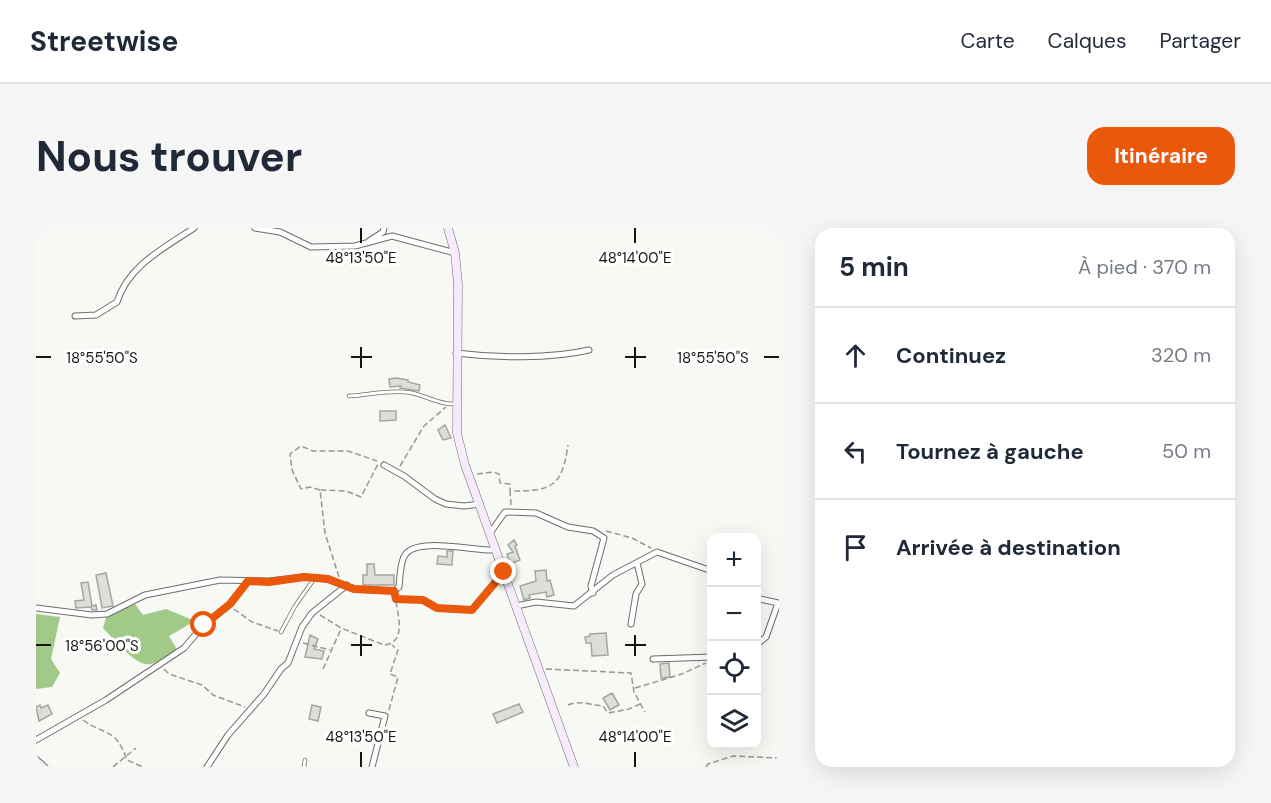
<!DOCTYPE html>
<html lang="fr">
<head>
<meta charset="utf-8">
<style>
  :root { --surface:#fff; --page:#f6f6f7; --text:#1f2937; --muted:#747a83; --line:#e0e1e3; --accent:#ea580c }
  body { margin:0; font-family:"DM Sans",sans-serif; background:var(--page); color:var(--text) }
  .controls { position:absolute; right:18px; bottom:18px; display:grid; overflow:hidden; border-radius:12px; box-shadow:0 6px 24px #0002 }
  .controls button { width:54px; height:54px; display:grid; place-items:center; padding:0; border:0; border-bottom:2px solid var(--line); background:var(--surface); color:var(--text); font:30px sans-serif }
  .stop { position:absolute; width:18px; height:18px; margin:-14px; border:4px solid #ea580c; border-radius:50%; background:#fff }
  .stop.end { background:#ea580c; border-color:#fff; box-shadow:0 2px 6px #0008 }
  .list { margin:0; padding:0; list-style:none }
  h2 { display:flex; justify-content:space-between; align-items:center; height:78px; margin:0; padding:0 24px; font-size:26px }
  h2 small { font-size:20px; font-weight:400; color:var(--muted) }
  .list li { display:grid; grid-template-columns:39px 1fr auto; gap:18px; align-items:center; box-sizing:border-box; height:96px; padding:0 24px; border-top:2px solid var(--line) }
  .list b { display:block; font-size:22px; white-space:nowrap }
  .list em { font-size:20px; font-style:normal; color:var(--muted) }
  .icon { flex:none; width:33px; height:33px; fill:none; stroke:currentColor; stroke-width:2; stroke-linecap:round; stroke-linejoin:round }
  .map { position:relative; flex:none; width:743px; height:539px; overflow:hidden; border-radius:18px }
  header { display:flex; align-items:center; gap:36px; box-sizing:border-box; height:84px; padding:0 30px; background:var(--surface); border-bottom:2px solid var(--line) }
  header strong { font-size:28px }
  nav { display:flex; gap:33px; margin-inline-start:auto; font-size:21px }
  .intro { display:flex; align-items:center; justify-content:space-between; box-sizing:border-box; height:144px; padding:0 36px }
  h1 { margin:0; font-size:42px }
  .button { padding:15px 27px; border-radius:18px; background:var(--accent); color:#fff; font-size:21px; font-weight:700 }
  main { display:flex; gap:36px; padding:0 36px }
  aside { flex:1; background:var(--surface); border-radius:18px; box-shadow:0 6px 24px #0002 }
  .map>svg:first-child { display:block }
  .forest { fill:#a1ca89 }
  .building { fill:#dbded9; stroke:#a3a6a1; stroke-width:1.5 }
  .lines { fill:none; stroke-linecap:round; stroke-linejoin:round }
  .lane-casing { stroke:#6b6e6a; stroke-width:4.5 }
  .street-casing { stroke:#6b6e6a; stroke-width:7 }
  .secondary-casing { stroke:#6b6e6a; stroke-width:9 }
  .path { stroke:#969894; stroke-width:1.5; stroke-dasharray:6 3; stroke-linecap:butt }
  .lane { stroke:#fff; stroke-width:3 }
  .street { stroke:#fff; stroke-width:5 }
  .secondary { stroke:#f5ebfc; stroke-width:8 }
  .route { stroke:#ea580c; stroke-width:8 }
  .ticks { fill:none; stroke:#151614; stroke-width:2 }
  .ticks-label { font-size:15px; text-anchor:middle; fill:#151614; stroke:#fff; stroke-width:6; stroke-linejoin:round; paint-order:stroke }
</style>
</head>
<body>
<header>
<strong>Streetwise</strong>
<nav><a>Carte</a><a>Calques</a><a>Partager</a></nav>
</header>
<div class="intro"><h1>Nous trouver</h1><a class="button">Itinéraire</a></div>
<main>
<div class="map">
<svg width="743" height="539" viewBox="0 0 743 539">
  <rect width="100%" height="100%" fill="#f6f9f4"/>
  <path class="forest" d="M97,373L107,387L130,381L159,393L133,408L142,423C116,436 113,445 89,423L96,408L81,415L67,400L71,386Z
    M0,386L24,389L15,431L24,445L16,459L0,461Z"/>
  <path class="building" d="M360,150L372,152V154L384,157L383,163L364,160L365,158L354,159L353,151Z
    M344,183H360V192L344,193Z
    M409,197L415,210L407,212L402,202Z
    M478,312L481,317L479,318L484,332L474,336L471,326L477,324L472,317Z
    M411,323H417L416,337L401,336L402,328L411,329Z
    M331,336H338L339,347H358V357H327V347H331Z
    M510,342L511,353L514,352L518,367L511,369L510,364L493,367L494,370L488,372L484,358L500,353L499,343Z
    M70,345L77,378L66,380L60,347Z
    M52,354L56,378L60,377L61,382H56L55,379L40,380L39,373L48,372L45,355Z
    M570,405L572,427L556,428L555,415H550L549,409L554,408V406Z
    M274,407L282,411L278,421L288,423L286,431L269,429Z
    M633,435L634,449L625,450L624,436Z
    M576,465L583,477L574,482L567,470Z
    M483,476L487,484L461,495L457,486Z
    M4,477L5,480L12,477L16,486L3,493L0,479Z
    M276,477L285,479L282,493L273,491Z"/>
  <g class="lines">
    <defs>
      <path id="lane" d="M313,168C331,167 351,162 369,164C387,165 401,177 419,176
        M245,404L259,378L278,351
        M268,539L269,532"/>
      <path id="street" d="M219,0L244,4L275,19L319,18L356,8L419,25
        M333,13L347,4L348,0
        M39,88L60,87L81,74C92,38 128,20 158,0
        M420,125C460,130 514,131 553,122
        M348,237L368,248L399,271L410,276L428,278L444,276
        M454,305L469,284L500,285L532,299L557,303L568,310L555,358L557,365
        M720,370L742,375L730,409L720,417
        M480,378L500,374L538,378L577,347L621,324L676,343
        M0,380L56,387L71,386L109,367L184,352L233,353L268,349L292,351L318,361L358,363L363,359C364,350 364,334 369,327C380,308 442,324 460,322
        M595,396L600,366L606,356L601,335
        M617,431L676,429
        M333,485L349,488L336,539
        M0,512L70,472L148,420L168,397L194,376L212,353
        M0,531L9,539
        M171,539L192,507L228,466L245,441L252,435L266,399L276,385L311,357"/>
      <path id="secondary" d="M412,0L419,25L422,56L421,205L429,237L538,539"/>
    </defs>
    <use href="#lane" class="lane-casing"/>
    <use href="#street" class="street-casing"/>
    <use href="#secondary" class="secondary-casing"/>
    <path class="path" d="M364,238L388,198L410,179
      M441,246L457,244L463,246L464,255L474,256V262
      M284,262L274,259L265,261L256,242L254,226L265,218L277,223H312L341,233
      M475,277L474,263C515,263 526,260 532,217
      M570,303L596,310L615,320
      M303,349L289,305L284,262L310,263L325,269L343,234
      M359,371L388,372L401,380L436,382L462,352
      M198,381L216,394L242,403
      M284,387L305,400L348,417C372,415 361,384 359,368
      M267,415L294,422
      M128,441L133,446L166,457L177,467L209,479
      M287,441L305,401
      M510,441L595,445L598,464L609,484
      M599,460L646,446L670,435
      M532,477C541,472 556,477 567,478L572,485L593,481L604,476
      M353,482L362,449L354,446L362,422L356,417
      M47,492C70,508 80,500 91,532L107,539
      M77,539L100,520
      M670,539L672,536L697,528L743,530"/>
    <use href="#lane" class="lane"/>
    <use href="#street" class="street"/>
    <use href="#secondary" class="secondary"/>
  </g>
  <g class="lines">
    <path class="route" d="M168,397L194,376L212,353L233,354L268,349L292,351L318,361L358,363L360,371L387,372L401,380L436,382L468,344"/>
  </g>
  <path class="ticks" d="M325,0V15M599,0V15M325,119V140M599,119V140M0,129H15M315,129H336M589,129H610M728,129H743M325,407V428M599,407V428M0,417H15M315,417H336M589,417H610M325,524V539M599,524V539"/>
  <g class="ticks-label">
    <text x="325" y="35">48°13'50"E</text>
    <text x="599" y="35">48°14'00"E</text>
    <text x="66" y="135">18°55'50"S</text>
    <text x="677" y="135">18°55'50"S</text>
    <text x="66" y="423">18°56'00"S</text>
    <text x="325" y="514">48°13'50"E</text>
    <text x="599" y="514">48°14'00"E</text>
  </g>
</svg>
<div class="controls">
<button>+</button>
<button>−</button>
<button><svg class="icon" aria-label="locate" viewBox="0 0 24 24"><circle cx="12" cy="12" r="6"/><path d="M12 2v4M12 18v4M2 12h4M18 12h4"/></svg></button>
<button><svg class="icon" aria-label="layers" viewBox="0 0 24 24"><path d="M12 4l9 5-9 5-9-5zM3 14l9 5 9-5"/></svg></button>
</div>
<div class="stop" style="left:168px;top:397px"></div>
<div class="stop end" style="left:468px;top:344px"></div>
</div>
<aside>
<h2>5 min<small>À pied · 370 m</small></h2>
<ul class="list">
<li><svg class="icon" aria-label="ahead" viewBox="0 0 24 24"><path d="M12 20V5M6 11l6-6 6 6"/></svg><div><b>Continuez</b></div><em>320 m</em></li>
<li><svg class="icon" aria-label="left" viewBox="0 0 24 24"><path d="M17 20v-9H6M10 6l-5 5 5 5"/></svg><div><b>Tournez à gauche</b></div><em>50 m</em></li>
<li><svg class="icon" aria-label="arrive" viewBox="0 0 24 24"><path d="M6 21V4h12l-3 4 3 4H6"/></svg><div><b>Arrivée à destination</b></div></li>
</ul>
</aside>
</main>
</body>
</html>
